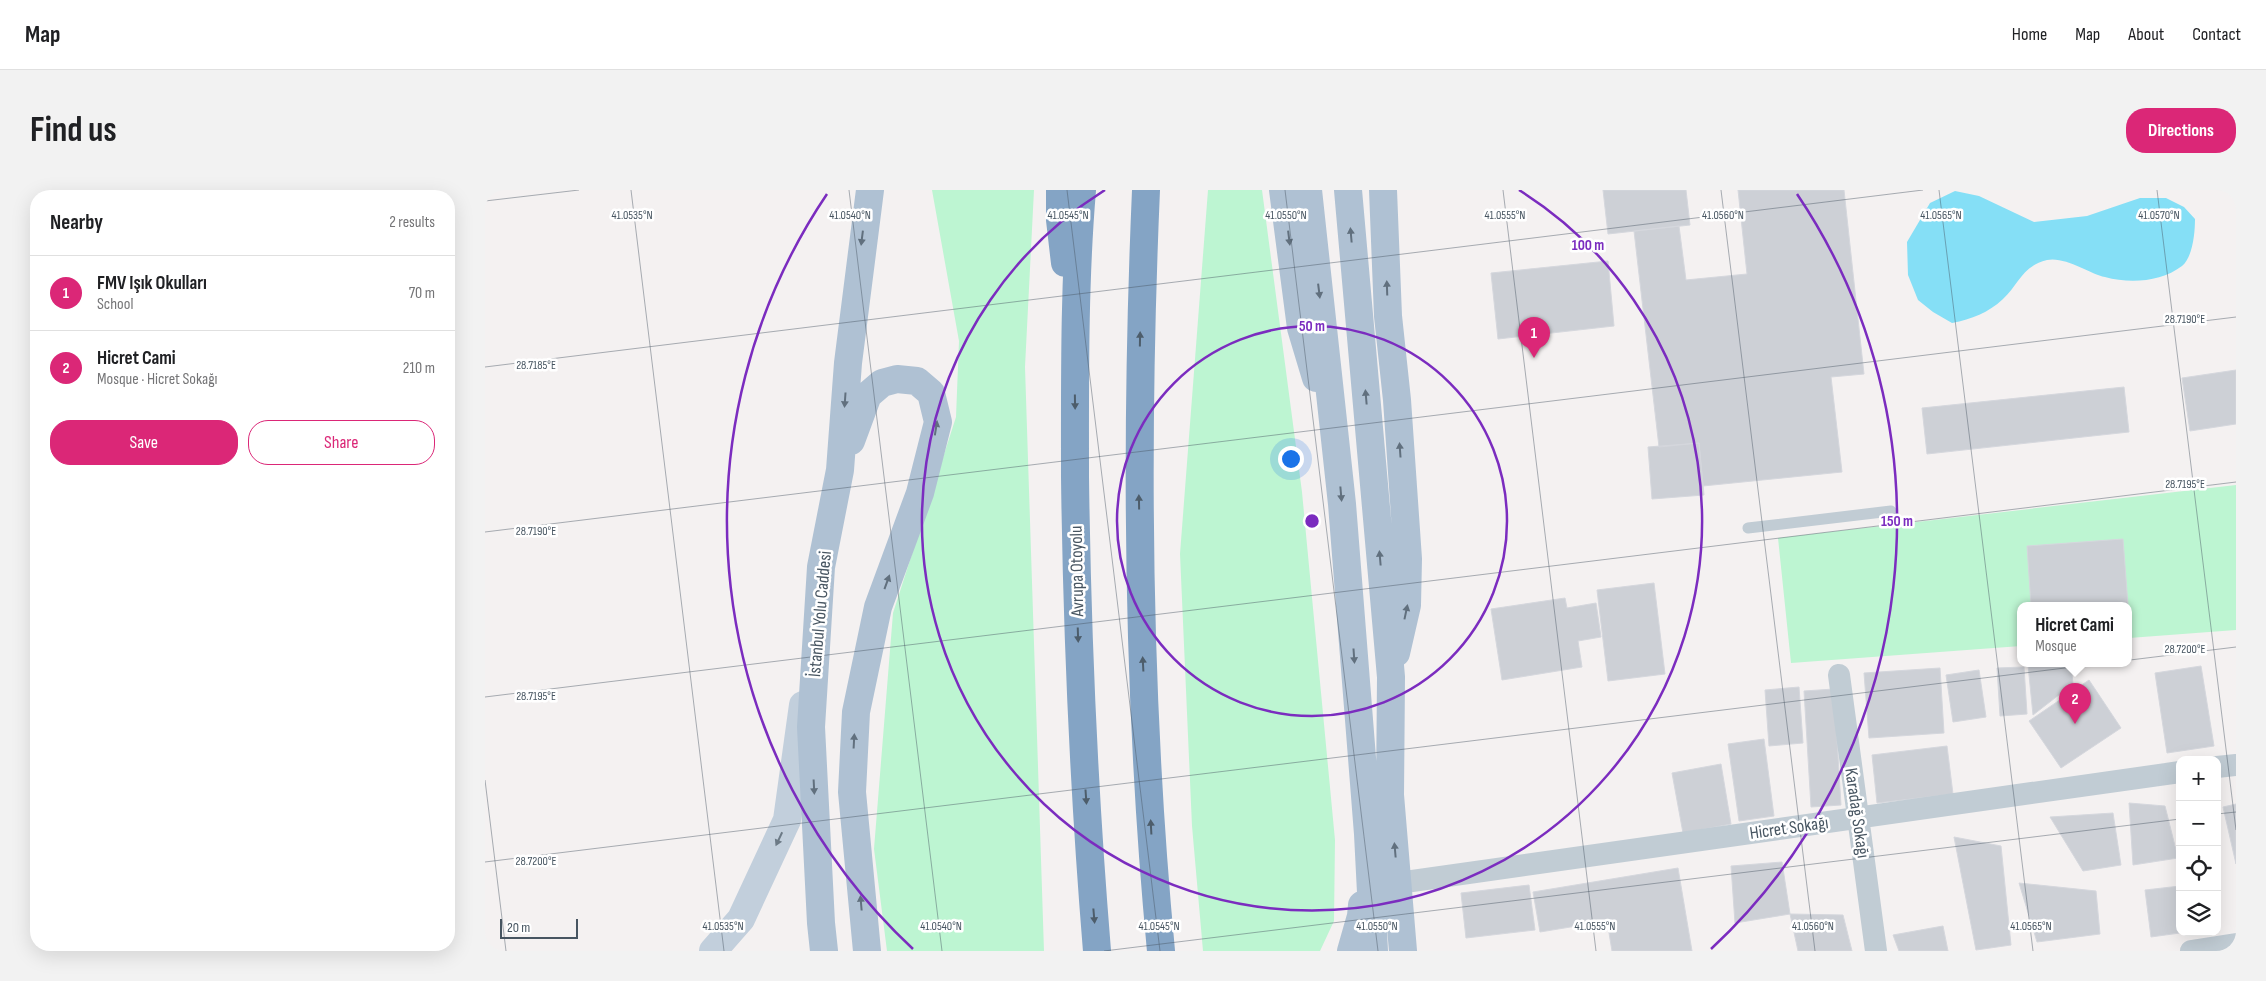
<!DOCTYPE html>
<html lang="en">
<head>
<meta charset="utf-8">
<style>
  :root { --surface:#fff; --page:#f2f2f2; --text:#202124; --muted:#757577; --line:#e0e0e0; --accent:#db2777 }
  body { margin:0; font-family:"Sofia Sans Condensed",sans-serif; background:var(--page); color:var(--text) }
  .controls { position:absolute; right:15px; bottom:15px; display:grid; overflow:hidden; border-radius:10px; box-shadow:0 5px 20px #0002 }
  .controls button { width:45px; height:45px; display:grid; place-items:center; padding:0; border:0; border-bottom:1px solid var(--line); background:var(--surface); color:var(--text); font:25px sans-serif }
  .scale { position:absolute; left:15px; bottom:12px; width:78px; box-sizing:border-box; padding-left:5px; border:2px solid #475561; border-top:0; font-size:14px; line-height:18px; white-space:nowrap; color:#475561; -webkit-text-stroke:4px #fff; paint-order:stroke }
  .you { position:absolute; left:805px; top:268px; width:18px; height:18px; margin:-12px; border:4px solid #fff; border-radius:50%; background:#1a73e8; box-shadow:0 0 0 8px #1a73e833 }
  .badge { display:grid; place-items:center; width:32px; height:32px; border-radius:50%; background:var(--accent); color:#fff; font-size:16px; font-weight:700 }
  .pin { position:absolute; translate:-50% -41px; filter:drop-shadow(0 1px 2px #0008) }
  .pin::after { content:''; position:absolute; top:26px; width:18px; height:15px; background:inherit; clip-path:polygon(0 0,100% 0,50% 100%) }
  .popup { position:absolute; left:1532px; top:412px; width:115px; height:65px; box-sizing:border-box; display:grid; place-content:center; border-radius:10px; background:var(--surface); filter:drop-shadow(0 1px 4px #0005); font-size:16px; white-space:nowrap; color:var(--muted) }
  .popup b { font-size:19px; color:var(--text) }
  .popup::after { content:''; position:absolute; left:50%; top:100%; margin-left:-10px; border:10px solid transparent; border-top-color:var(--surface) }
  .list { margin:0; padding:0; list-style:none }
  h2 { display:flex; justify-content:space-between; align-items:center; height:65px; margin:0; padding:0 20px; font-size:21px }
  h2 small { font-size:16px; font-weight:400; color:var(--muted) }
  .list li { display:grid; grid-template-columns:32px 1fr auto; gap:15px; align-items:center; box-sizing:border-box; height:75px; padding:0 20px; border-top:1px solid var(--line) }
  .list b { display:block; font-size:19px; white-space:nowrap }
  .list p { margin:0; font-size:16px; white-space:nowrap; color:var(--muted) }
  .list em { font-size:16px; font-style:normal; color:var(--muted) }
  .actions { display:flex; gap:10px; padding:15px 20px }
  .actions a { flex:1; padding:11px 0; border:1px solid var(--accent); border-radius:20px; text-align:center; font-size:18px; color:var(--accent) }
  .actions .main { background:var(--accent); color:#fff }
  .icon { flex:none; width:28px; height:28px; fill:none; stroke:currentColor; stroke-width:2; stroke-linecap:round; stroke-linejoin:round }
  .map { position:relative; flex:none; width:1751px; height:761px; overflow:hidden; border-radius:20px }
  header { display:flex; align-items:center; gap:30px; box-sizing:border-box; height:70px; padding:0 25px; background:var(--surface); border-bottom:1px solid var(--line) }
  header strong { font-size:24px }
  nav { display:flex; gap:28px; margin-inline-start:auto; font-size:18px }
  .intro { display:flex; align-items:center; justify-content:space-between; box-sizing:border-box; height:120px; padding:0 30px }
  h1 { margin:0; font-size:35px }
  .button { padding:12px 22px; border-radius:20px; background:var(--accent); color:#fff; font-size:18px; font-weight:700 }
  main { display:flex; gap:30px; padding:0 30px }
  aside { flex:1; background:var(--surface); border-radius:20px; box-shadow:0 5px 20px #0002 }
  .map>svg:first-child { display:block }
  .green { fill:#bdf5d2 }
  .water { fill:#85dff6 }
  .building { fill:#cdd0d6; stroke:#d5d7dd }
  .lines { fill:none; stroke-linecap:round; stroke-linejoin:round }
  .service { stroke:#c1ccd4; stroke-width:11 }
  .minor { stroke:#c1ccd4; stroke-width:22 }
  .secondary { stroke:#c2cfdc; stroke-width:28 }
  .primary { stroke:#afc1d3; stroke-width:28 }
  .motorway { stroke:#84a4c5; stroke-width:28 }
  .oneway { fill:#61707e }
  .oneway2 { fill:#4d5d6b }
  .oneway3 { fill:#6c7a86 }
  .ticks { fill:none; stroke:#475561; stroke-width:1; stroke-opacity:0.45 }
  .ring { fill:none; stroke:#7b2cbf; stroke-width:2.5 }
  .labels { text-anchor:middle; dominant-baseline:central; stroke-width:5; stroke-linejoin:round; paint-order:stroke }
  .street-label { font-size:18px; fill:#475561; stroke:#fff }
  .ticks-label { font-size:12px; text-anchor:middle; fill:#475561; stroke:#fff; stroke-width:5; stroke-linejoin:round; paint-order:stroke }
  .centre { fill:#7b2cbf; stroke:#fff; stroke-width:2.5 }
  .ring-label { font-size:15px; text-anchor:middle; font-weight:bold; fill:#7b2cbf; stroke:#fff; stroke-width:5; stroke-linejoin:round; paint-order:stroke }
</style>
</head>
<body>
<header>
<strong>Map</strong>
<nav><a>Home</a><a>Map</a><a>About</a><a>Contact</a></nav>
</header>
<div class="intro"><h1>Find us</h1><a class="button">Directions</a></div>
<main>
<aside>
<h2>Nearby<small>2 results</small></h2>
<ul class="list">
<li><span class="badge">1</span><div><b>FMV Işık Okulları</b><p>School</p></div><em>70 m</em></li>
<li><span class="badge">2</span><div><b>Hicret Cami</b><p>Mosque · Hicret Sokağı</p></div><em>210 m</em></li>
</ul>
<div class="actions"><a class="main">Save</a><a>Share</a></div>
</aside>
<div class="map">
<svg width="1751" height="761" viewBox="0 0 1751 761">
  <rect width="100%" height="100%" fill="#f4f1f1"/>
  <path class="green" d="M447,0H549L540,177L559,761H402L389,659L408,423L471,227L474,151Z
    M723,0H777L817,302L850,650L849,731L835,761H718L707,636L695,364Z
    M1751,295V440L1644,448V415H1536V456L1306,473L1293,348Z"/>
  <path class="water" d="M1470,1L1494,6L1549,32L1602,26L1655,8H1681L1699,17L1710,29C1710,42 1708,67 1697,76C1676,92 1645,94 1620,87C1605,84 1580,66 1562,70C1537,76 1534,94 1518,109C1503,123 1487,129 1467,133L1448,122L1433,110L1423,85L1422,52L1445,13Z"/>
  <path class="building" d="M1118,0H1201L1205,35L1123,44Z
    M1253,0H1359L1379,184L1346,187L1357,282L1218,296L1214,253L1174,257L1149,41L1194,36L1201,90L1262,84Z
    M1123,71L1129,136L1013,149L1006,83Z
    M1751,180V234L1705,241L1697,188Z
    M1639,197L1644,242L1442,264L1437,218Z
    M1214,253L1219,305L1167,309L1163,257Z
    M1638,349L1643,415H1546L1542,356Z
    M1169,393L1180,484L1123,491L1112,400Z
    M1080,408L1082,418L1111,413L1116,447L1093,451L1097,477L1017,490L1006,419Z
    M1586,473L1588,494L1548,525L1543,475Z
    M1716,476L1729,556L1682,563L1670,483Z
    M1539,477L1542,524L1515,526L1512,478Z
    M1455,478L1459,543L1384,548L1379,483Z
    M1494,480L1501,527L1468,532L1461,485Z
    M1604,490L1636,538L1576,578L1544,531Z
    M1314,497L1318,553L1284,556L1280,500Z
    M1349,499L1356,615L1326,617L1319,501Z
    M1279,549L1289,626L1254,631L1243,554Z
    M1462,556L1468,604L1392,613L1387,565Z
    M1236,574L1246,634L1198,643L1187,583Z
    M1644,613L1680,616L1693,668L1648,675Z
    M1751,614V674L1738,617Z
    M1628,623L1636,675L1598,681L1565,627Z
    M1469,647L1516,656L1526,755L1491,760Z
    M1297,672L1305,724L1250,733L1246,676Z
    M1193,678L1207,761H1127L1122,731L1055,742L1048,702Z
    M1534,693L1611,701L1615,744L1552,752Z
    M1044,695L1050,740L981,748L976,703Z
    M1695,696V742H1702L1666,747L1660,700Z
    M1305,724L1358,725L1367,761H1313Z
    M1458,736L1463,761H1414L1408,745Z"/>
  <g class="lines">
    <path class="service" d="M1263,338L1406,321"/>
    <path class="minor" d="M1354,485L1391,761
      M1732,577L1751,575
      M913,693L1695,582
      M1706,761L1751,754"/>
    <path class="secondary" d="M228,761L256,729L302,630L318,515"/>
    <path class="primary" d="M798,0L816,138L831,188
      M823,0L857,314L883,644L889,761
      M863,0L906,487L905,605L918,761
      M898,0L903,126L912,210L923,369L922,415L911,463
      M366,251L383,205L397,193L412,189L432,191L446,203L453,232L435,303L393,417L371,522L367,602L382,761
      M339,761L336,733L326,537L336,377L355,280L363,173L385,0
      M866,761L876,726L877,715"/>
    <path class="motorway" d="M575,0V30L580,73
      M597,0C589,95 590,191 590,287C592,445 599,603 612,761
      M661,0C650,254 652,508 676,761"/>
  </g>
  <defs><path id="oneway-solid" d="M-6-.8H1V-3.2L6.5 0L1 3.2V.8H-6Z" transform="scale(1.25)"/></defs>
  <g class="oneway">
    <use href="#oneway-solid" transform="translate(866 45) rotate(-95)"/>
    <use href="#oneway-solid" transform="translate(377 48) rotate(97)"/>
    <use href="#oneway-solid" transform="translate(804 48) rotate(83)"/>
    <use href="#oneway-solid" transform="translate(902 98) rotate(-92)"/>
    <use href="#oneway-solid" transform="translate(834 101) rotate(83)"/>
    <use href="#oneway-solid" transform="translate(881 207) rotate(-95)"/>
    <use href="#oneway-solid" transform="translate(360 210) rotate(94)"/>
    <use href="#oneway-solid" transform="translate(451 238) rotate(-81)"/>
    <use href="#oneway-solid" transform="translate(915 260) rotate(-94)"/>
    <use href="#oneway-solid" transform="translate(856 304) rotate(85)"/>
    <use href="#oneway-solid" transform="translate(895 368) rotate(-95)"/>
    <use href="#oneway-solid" transform="translate(402 392) rotate(-70)"/>
    <use href="#oneway-solid" transform="translate(921 422) rotate(-78)"/>
    <use href="#oneway-solid" transform="translate(869 466) rotate(86)"/>
    <use href="#oneway-solid" transform="translate(369 551) rotate(-87)"/>
    <use href="#oneway-solid" transform="translate(329 597) rotate(87)"/>
    <use href="#oneway-solid" transform="translate(910 660) rotate(-95)"/>
    <use href="#oneway-solid" transform="translate(376 713) rotate(-95)"/>
  </g>
  <g class="oneway2">
    <use href="#oneway-solid" transform="translate(655 149) rotate(-89)"/>
    <use href="#oneway-solid" transform="translate(590 212) rotate(89)"/>
    <use href="#oneway-solid" transform="translate(654 312) rotate(-91)"/>
    <use href="#oneway-solid" transform="translate(593 445) rotate(88)"/>
    <use href="#oneway-solid" transform="translate(658 474) rotate(-93)"/>
    <use href="#oneway-solid" transform="translate(601 607) rotate(86)"/>
    <use href="#oneway-solid" transform="translate(666 637) rotate(-93)"/>
    <use href="#oneway-solid" transform="translate(609 726) rotate(85)"/>
  </g>
  <use class="oneway3" href="#oneway-solid" transform="translate(294 649) rotate(115)"/>
  <path class="ticks" d="M146,0L239,761M364,0L457,761M582,0L675,761M800,0L893,761M1018,0L1111,761M1236,0L1330,761M1454,0L1548,761M1672,0L1751,640M0,11L94,0M0,177L1438,0M0,342L1751,127M0,507L1751,292M0,590L21,761M1732,624L1751,622M0,672L1751,457M619,761L1695,629"/>
  <g class="ring">
    <circle cx="827" cy="331" r="195"/>
    <path d="M1034 0A390 390 0 1 1 620 0"/>
    <path d="M428 759A585 585 0 0 1 342 4M1312 4A585 585 0 0 1 1226 759"/>
  </g>
  <g class="labels">
    <g class="street-label">
      <text transform="translate(592 381) rotate(-91)">Avrupa Otoyolu</text>
      <text transform="translate(335 424) rotate(-85)">İstanbul Yolu Caddesi</text>
      <text transform="translate(1372 623) rotate(82)">Karadağ Sokağı</text>
      <text transform="translate(1304 638) rotate(-8)">Hicret Sokağı</text>
    </g>
  </g>
  <g class="ticks-label">
    <text x="147" y="29">41.0535°N</text>
    <text x="365" y="29">41.0540°N</text>
    <text x="583" y="29">41.0545°N</text>
    <text x="801" y="29">41.0550°N</text>
    <text x="1020" y="29">41.0555°N</text>
    <text x="1238" y="29">41.0560°N</text>
    <text x="1456" y="29">41.0565°N</text>
    <text x="1674" y="29">41.0570°N</text>
    <text x="1700" y="133">28.7190°E</text>
    <text x="51" y="179">28.7185°E</text>
    <text x="1700" y="298">28.7195°E</text>
    <text x="51" y="345">28.7190°E</text>
    <text x="1700" y="463">28.7200°E</text>
    <text x="51" y="510">28.7195°E</text>
    <text x="51" y="675">28.7200°E</text>
    <text x="238" y="740">41.0535°N</text>
    <text x="456" y="740">41.0540°N</text>
    <text x="674" y="740">41.0545°N</text>
    <text x="892" y="740">41.0550°N</text>
    <text x="1110" y="740">41.0555°N</text>
    <text x="1328" y="740">41.0560°N</text>
    <text x="1546" y="740">41.0565°N</text>
  </g>
  <circle cx="827" cy="331" r="8" class="centre"/>
  <g class="ring-label">
    <text x="1103" y="60">100 m</text>
    <text x="827" y="141">50 m</text>
    <text x="1412" y="336">150 m</text>
  </g>
</svg>
<div class="controls">
<button>+</button>
<button>−</button>
<button><svg class="icon" aria-label="locate" viewBox="0 0 24 24"><circle cx="12" cy="12" r="6"/><path d="M12 2v4M12 18v4M2 12h4M18 12h4"/></svg></button>
<button><svg class="icon" aria-label="layers" viewBox="0 0 24 24"><path d="M12 4l9 5-9 5-9-5zM3 14l9 5 9-5"/></svg></button>
</div>
<div class="scale">20 m</div>
<div class="you"></div>
<div class="pin badge" style="left:1049px;top:168px">1</div>
<div class="pin badge" style="left:1590px;top:534px">2</div>
<div class="popup"><b>Hicret Cami</b>Mosque</div>
</div>
</main>
</body>
</html>
